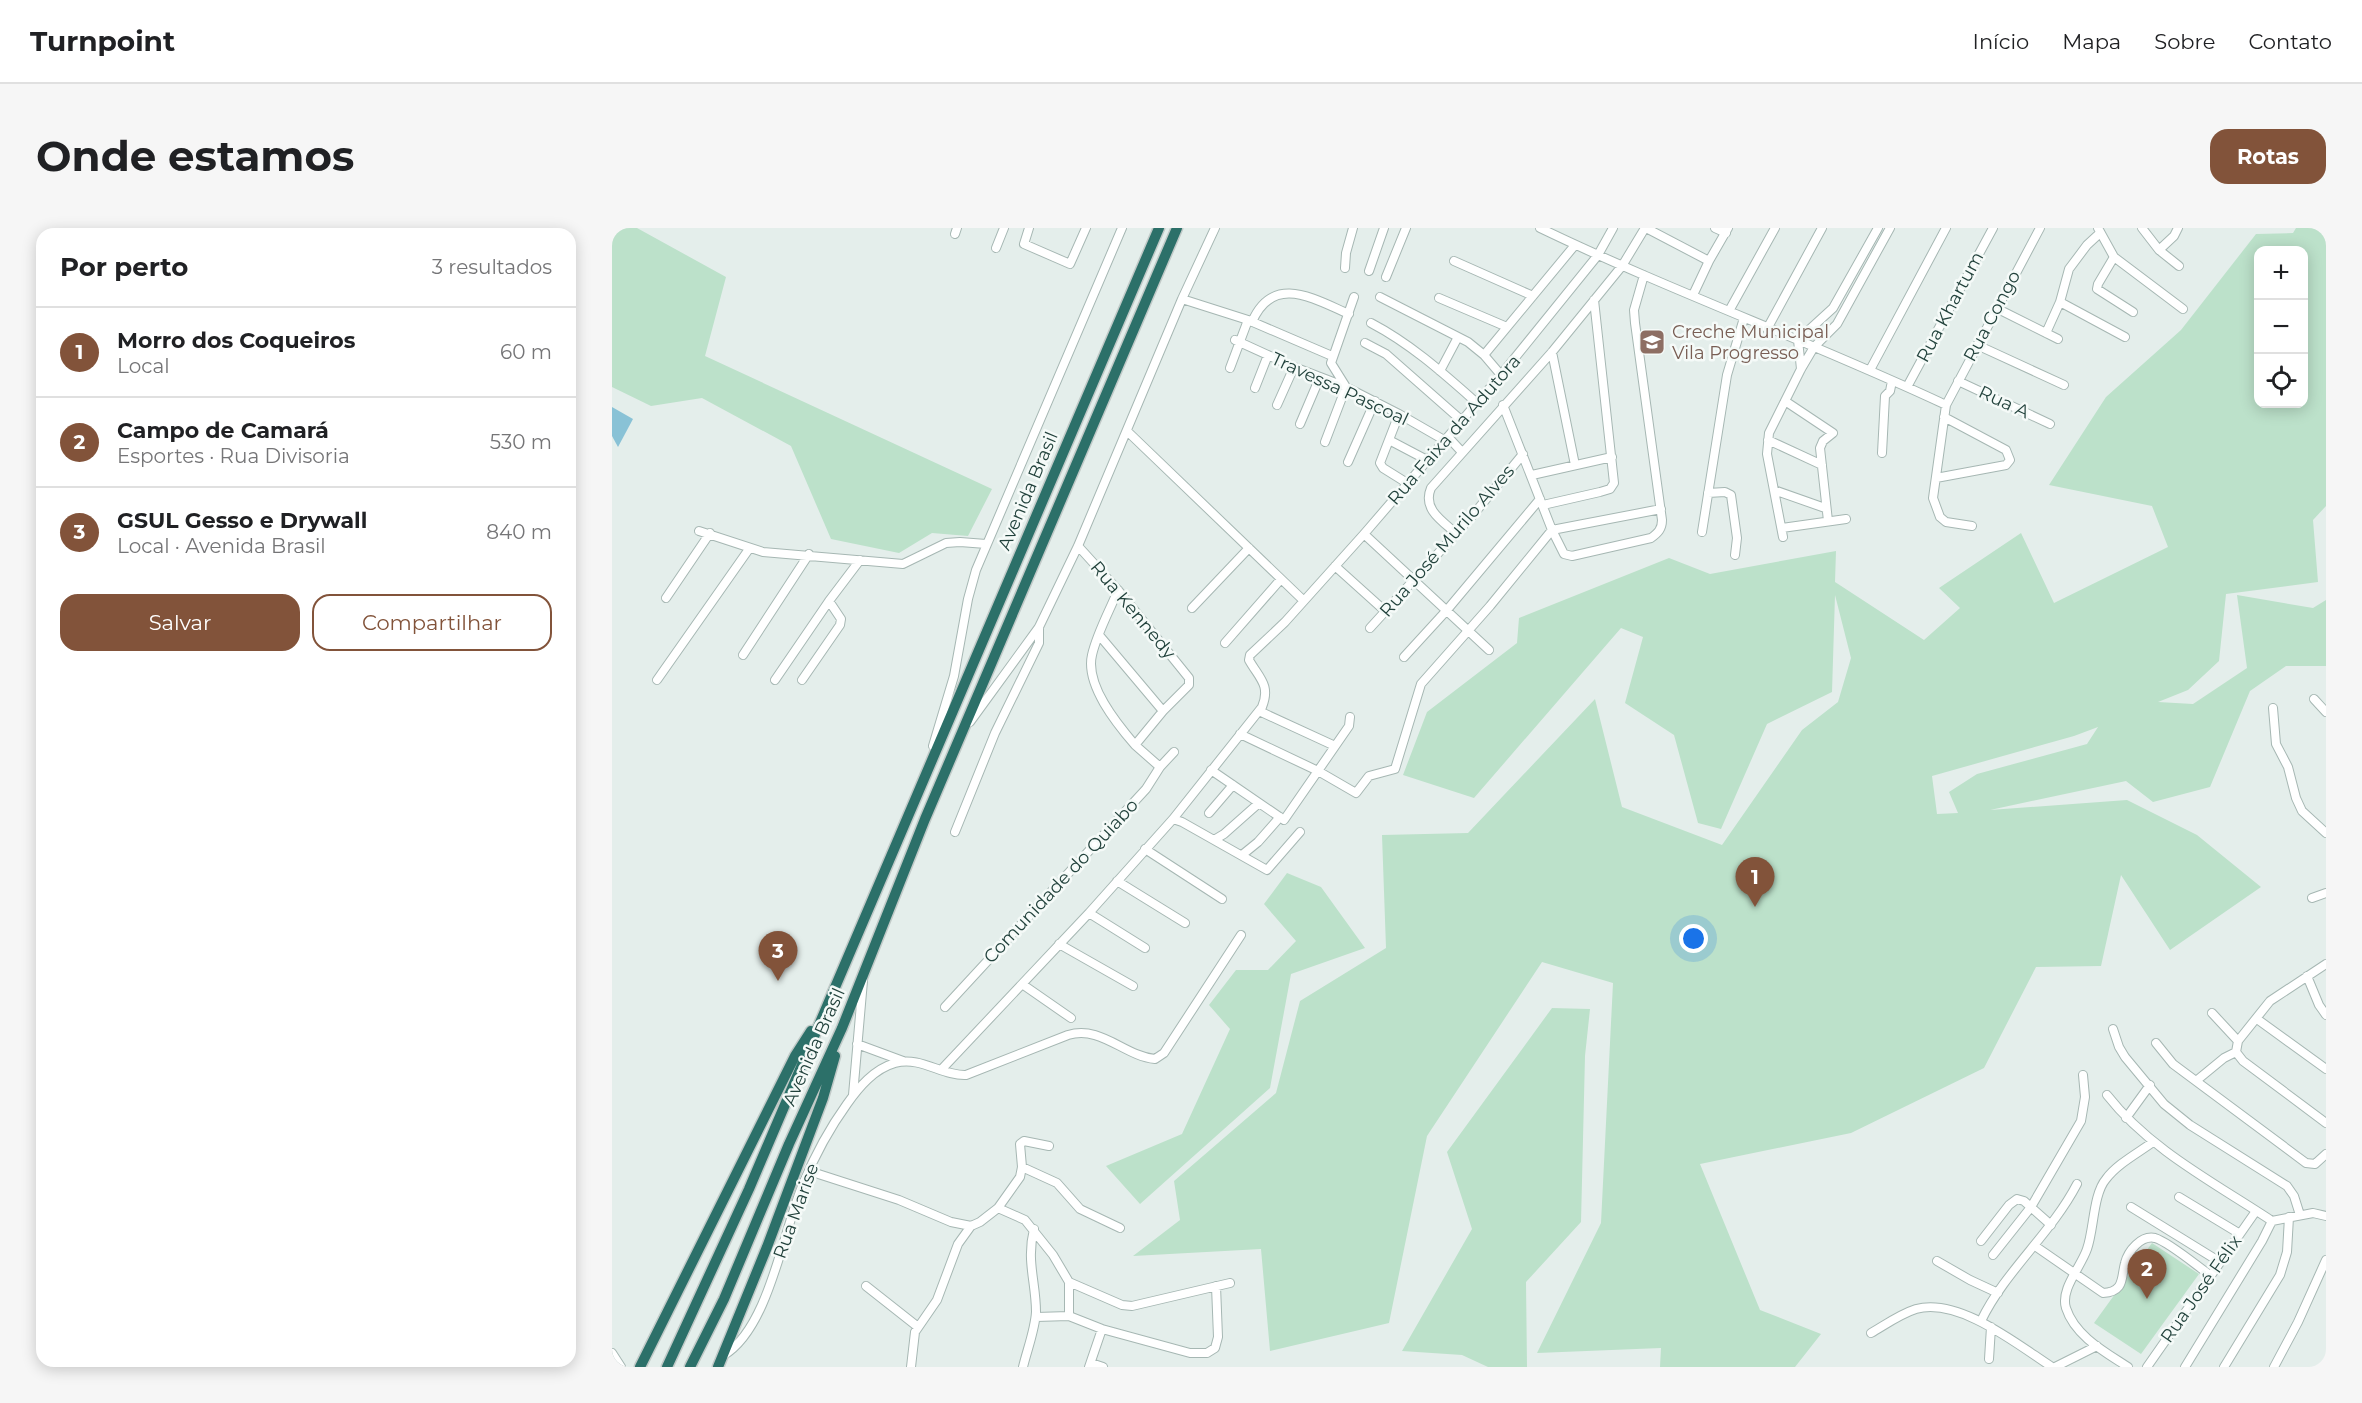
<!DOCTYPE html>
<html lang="pt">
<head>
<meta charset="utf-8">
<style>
  :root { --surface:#fff; --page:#f6f6f6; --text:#202124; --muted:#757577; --line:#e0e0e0; --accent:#82533a }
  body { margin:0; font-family:Montserrat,sans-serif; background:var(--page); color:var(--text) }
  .controls { position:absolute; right:18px; top:18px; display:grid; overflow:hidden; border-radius:12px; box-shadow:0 3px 15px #0003 }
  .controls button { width:54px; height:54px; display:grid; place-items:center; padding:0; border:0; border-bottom:2px solid var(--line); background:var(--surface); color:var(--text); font:30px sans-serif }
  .you { position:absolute; left:1082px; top:711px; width:21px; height:21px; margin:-15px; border:4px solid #fff; border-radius:50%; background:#1a73e8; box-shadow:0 0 0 9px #1a73e833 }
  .badge { display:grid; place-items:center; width:39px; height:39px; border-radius:50%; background:var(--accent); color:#fff; font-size:20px; font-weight:700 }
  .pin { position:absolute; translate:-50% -50px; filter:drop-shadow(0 2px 3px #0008) }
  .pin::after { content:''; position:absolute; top:32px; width:21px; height:18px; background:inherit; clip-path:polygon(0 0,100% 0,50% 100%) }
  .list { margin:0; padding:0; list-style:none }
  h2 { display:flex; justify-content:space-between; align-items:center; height:78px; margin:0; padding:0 24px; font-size:26px }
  h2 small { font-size:20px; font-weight:400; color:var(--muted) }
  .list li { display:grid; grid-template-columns:39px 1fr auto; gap:18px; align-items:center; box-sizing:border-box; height:90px; padding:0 24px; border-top:2px solid var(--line) }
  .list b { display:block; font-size:22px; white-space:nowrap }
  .list p { margin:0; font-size:20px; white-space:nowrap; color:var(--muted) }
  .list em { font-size:20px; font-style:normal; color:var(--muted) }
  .actions { display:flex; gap:12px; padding:18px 24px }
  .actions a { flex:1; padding:14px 0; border:2px solid var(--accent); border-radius:18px; text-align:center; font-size:21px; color:var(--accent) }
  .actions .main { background:var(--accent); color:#fff }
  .icon { flex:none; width:33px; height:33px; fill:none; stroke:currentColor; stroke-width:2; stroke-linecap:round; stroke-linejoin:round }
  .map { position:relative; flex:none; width:1714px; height:1139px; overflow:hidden; border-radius:18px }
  header { display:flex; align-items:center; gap:36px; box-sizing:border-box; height:84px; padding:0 30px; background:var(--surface); border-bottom:2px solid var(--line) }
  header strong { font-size:28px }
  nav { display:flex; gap:33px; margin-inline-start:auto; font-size:21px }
  .intro { display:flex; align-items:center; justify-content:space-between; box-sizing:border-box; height:144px; padding:0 36px }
  h1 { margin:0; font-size:42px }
  .button { padding:15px 27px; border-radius:18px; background:var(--accent); color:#fff; font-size:21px; font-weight:700 }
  main { display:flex; gap:36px; padding:0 36px }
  aside { flex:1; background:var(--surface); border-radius:18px; box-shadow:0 3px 15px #0003 }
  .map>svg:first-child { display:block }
  .green { fill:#bce1ca; fill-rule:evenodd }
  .water { fill:#89c2d6 }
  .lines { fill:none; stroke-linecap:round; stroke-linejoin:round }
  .minor-casing { stroke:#a6b7b3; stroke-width:10 }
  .highway-casing { stroke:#c1cac8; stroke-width:13 }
  .minor { stroke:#fff; stroke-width:8 }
  .highway { stroke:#2c7069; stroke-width:10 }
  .labels { text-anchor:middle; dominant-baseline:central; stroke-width:5; stroke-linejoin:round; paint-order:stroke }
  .street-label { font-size:18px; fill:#22423c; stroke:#f5faf8 }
  .education-label { font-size:18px; fill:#785e54; stroke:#f5faf8; text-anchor:start }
</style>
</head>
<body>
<header>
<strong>Turnpoint</strong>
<nav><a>Início</a><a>Mapa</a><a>Sobre</a><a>Contato</a></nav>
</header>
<div class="intro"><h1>Onde estamos</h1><a class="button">Rotas</a></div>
<main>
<aside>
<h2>Por perto<small>3 resultados</small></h2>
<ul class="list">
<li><span class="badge">1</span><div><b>Morro dos Coqueiros</b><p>Local</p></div><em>60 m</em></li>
<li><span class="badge">2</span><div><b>Campo de Camará</b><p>Esportes · Rua Divisoria</p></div><em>530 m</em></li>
<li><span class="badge">3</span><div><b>GSUL Gesso e Drywall</b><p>Local · Avenida Brasil</p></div><em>840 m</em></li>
</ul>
<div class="actions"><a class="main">Salvar</a><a>Compartilhar</a></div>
</aside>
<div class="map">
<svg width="1714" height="1139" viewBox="0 0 1714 1139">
  <rect width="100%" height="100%" fill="#e4eeeb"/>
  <path class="green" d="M0,0H25L114,49L93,128L380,261L356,308L320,305L287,325L219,311L179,218L90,170L39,178L0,159Z
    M1684,0H1714V278L1701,292L1706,354L1614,366L1607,433L1576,462L1546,474L1581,476L1635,440L1625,367L1701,380L1714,372V438H1674L1638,463L1598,559L1541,574L1514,553L1378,582L1515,572L1585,607L1649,659L1558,722L1509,647L1489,738L1424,739L1372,840L1239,905L1088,936L1148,1082L1209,1106L1183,1139H1048L1049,1120L925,1125L989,995L1001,755L930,734L815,908L777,1095L658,1123L649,1021L521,1028L568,992L562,953L664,865L688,773L774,720L770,607L856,605L983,471L1010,579L1110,617L1190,502L1226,474L1239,430L1223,367L1220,464L1155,496L1109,601L1086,595L1062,507L1013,475L1031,409L1009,400L862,570L791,547L815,484L905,415L907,390L1057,330L1098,346L1224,323L1223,354L1312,412L1348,380L1327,360L1409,305L1442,375L1556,319L1540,278L1437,257L1494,169L1569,102L1644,6L1681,5ZM1646,22H1692V176H1646ZM1486,499L1475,516L1365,546L1337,564L1346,585L1325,586L1320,548L1462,508Z
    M675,645L709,659L753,720L679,746L658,860L528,976L494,938L570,906L618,801L597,777L624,742H656L684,713L652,676Z
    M940,780L978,781L973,828L969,994L914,1054L915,1139H876L850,1127L790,1123L860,1001L835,924Z
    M1540,1015L1587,1046L1529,1126L1482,1095Z"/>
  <path class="water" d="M0,179L21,191L6,219L0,208Z"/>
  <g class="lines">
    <defs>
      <path id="minor" d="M417,0L412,16L458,36L474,0
        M928,0C1061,64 1200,114 1334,177
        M1034,0L1097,33
        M1103,0L1114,5
        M1486,0L1502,29L1571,81
        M1530,0L1547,22L1567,38
        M343,6L345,0
        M384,20L392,0
        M1547,22L1562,8L1566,0
        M1502,29L1486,56L1485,61L1521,84
        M842,33L921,68
        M733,40L734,25L741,0
        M757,43L772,0
        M774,49L794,0
        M1081,67L1097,33L1116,0
        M768,69L856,114L872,127L889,147
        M827,70L895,99
        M570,71L636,92L720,128
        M1448,74L1513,109
        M1384,80L1446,111
        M1117,83L1163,0
        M640,94C661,45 702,71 737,86
        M759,95C799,116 831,145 865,175
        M1155,101L1210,0
        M1434,105L1448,74L1457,41L1475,17L1488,5
        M623,112L682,139L734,159L787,186L832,212
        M753,115L774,126L849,192
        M1365,117L1452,157
        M940,124L963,237
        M872,127L963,17
        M618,140L636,92
        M1189,141L1186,112L1221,80L1266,0
        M1258,142L1334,0
        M828,143L846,109
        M1346,153L1438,196
        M1295,159L1381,0
        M643,160L656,127
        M1173,173L1221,205L1211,213L1208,220L1216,293
        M665,177L682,139
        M891,177L940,302L952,326L960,328L1039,310C1046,305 1050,301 1050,292L1023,95L1022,82L1032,47
        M787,186L768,235L771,240L795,255
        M688,196L708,149
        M515,203L691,372
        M836,209L849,223
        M777,212L815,232
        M1156,212L1210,237
        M713,214L734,159L719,135L742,69
        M1270,225L1273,168L1278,163L1280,153
        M736,234L763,173
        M920,247L1000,229
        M1324,250L1394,237L1398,232L1394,222L1332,189
        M1162,262L1213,280
        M1096,265L1113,264L1119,267L1125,310L1123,327
        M931,277L988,264L998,261L1002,255L982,72
        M1360,298L1334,294L1328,289L1321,270L1334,177L1428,0
        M1170,300L1234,291
        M87,303L151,324L291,336L334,315L348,314L374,316
        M1090,304L1115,147L1132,90
        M752,306L877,422
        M845,306C830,293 810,281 819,260L940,124L1010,38L1033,0
        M1171,309L1155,226L1157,205L1189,141L1202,119L1225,96L1278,0
        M466,318L506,362L577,450V457L551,483L523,517L548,539
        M723,338L773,383
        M506,362C498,382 485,405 480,427C473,457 505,496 523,517
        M54,370L98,305
        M580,380L637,320
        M758,400L861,287L911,226
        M487,407L551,483
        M613,415L669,351
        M131,427L197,326
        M792,429L835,382L928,271
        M45,452L137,321
        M163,452L217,373L248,332
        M190,452L228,397L229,391L217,373
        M1702,471L1714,484
        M1661,480L1664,516L1676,539L1684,570L1690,583L1714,605
        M647,483L723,518
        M358,494L427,399L466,318L570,71L603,0
        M628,506L706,543L744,565L757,548L783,541L809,456L878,378L940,302L1049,281
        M321,518L342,448L356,371L364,342L510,0
        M599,542L672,592L737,498L738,489
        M597,585L621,557
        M561,591L650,479C659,457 647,450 637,432L638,427L673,394L752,306L889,147L986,27L1001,0
        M343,604L383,505L427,415V399
        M602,612L612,606L647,575
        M533,621L610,671
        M630,627L646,614L668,589
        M505,653L573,695
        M1700,670L1714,665
        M477,685L533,720
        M447,716L521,758
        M1714,736L1658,773L1626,813L1624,824L1631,833L1714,895
        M1695,748L1707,777L1714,787
        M410,756L459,790
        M333,779L534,561L548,539L562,524
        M1600,785L1626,813
        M1645,791L1714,841
        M1501,801L1507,819L1513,829L1552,876L1578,897L1675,958L1682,968L1688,987
        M1544,815L1561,836L1694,935L1703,936L1714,926
        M245,816L291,833
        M329,842L477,685L561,591L570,594L655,642L688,604
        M1584,853L1612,830L1624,824
        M241,867L251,753
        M1495,867C1538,922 1603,955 1660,993
        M1514,890L1538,857
        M410,939L445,955L468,981L508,1000
        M197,943L287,972L339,994L359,998
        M1567,969L1628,1006
        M1519,979L1608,1034
        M386,980L413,992L441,1027L457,1054V1088
        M1660,993L1701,985L1714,988
        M1369,1013L1397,977L1405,971L1412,973L1439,997
        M1423,1018L1491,1065C1513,1064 1509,1049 1513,1035C1516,1023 1529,1007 1543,1010C1557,1014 1585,1038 1598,1047
        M1381,1027L1419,979L1469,893L1473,869L1471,847
        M1325,1033L1358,1052L1386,1065
        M457,1054L510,1077L520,1078L618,1055
        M254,1058L306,1099
        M424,1089L457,1088L490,1101L578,1125H595L603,1120L606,1109L604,1058
        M1369,1093C1393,1043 1439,1006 1465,956
        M1259,1105C1273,1097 1288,1086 1304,1081C1347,1069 1406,1117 1440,1139
        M0,1125L9,1139
        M112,1127C157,1100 171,1003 191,956C203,927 217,901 235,876C247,859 262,841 283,835C309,828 330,848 354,847L456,807C489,797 512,828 543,831L552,825L629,707
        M1377,1131L1379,1099
        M479,1135L491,1139
        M299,1139L303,1104L325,1072L346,1016L359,998L368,994L386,980L408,949L410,939L408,916L412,913L437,918
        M411,1139C415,1122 423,1102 424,1084C424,1054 414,1033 422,1001
        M477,1139L490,1101
        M1443,1139L1485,1118
        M1516,1139C1493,1124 1463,1108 1454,1080C1448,1061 1469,1039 1475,1021C1482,1002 1481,966 1494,951C1505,936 1526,925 1541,914
        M1535,1139L1644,983
        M1573,1139L1650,1013L1660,993
        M1612,1139L1668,1047L1675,1024L1677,989
        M1662,1139L1686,1094L1714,1032"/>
      <path id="highway" d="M28,1139L183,828L199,803
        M55,1139L137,961L547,0
        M78,1139L112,1071L177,916L230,800L313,591L565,0
        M106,1139L155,1019L211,870L223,828"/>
    </defs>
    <use href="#minor" class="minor-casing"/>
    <use href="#highway" class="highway-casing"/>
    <use href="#minor" class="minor"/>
    <use href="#highway" class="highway"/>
  </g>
  <defs>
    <symbol id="school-square" viewBox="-11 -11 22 22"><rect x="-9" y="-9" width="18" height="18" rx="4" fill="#8d6e63" stroke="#f5faf8"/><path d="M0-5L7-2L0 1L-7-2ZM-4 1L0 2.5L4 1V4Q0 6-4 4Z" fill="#fff"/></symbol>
  </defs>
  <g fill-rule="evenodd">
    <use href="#school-square" x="1025" y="99" width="30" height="30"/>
  </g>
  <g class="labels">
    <g class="street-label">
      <text transform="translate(1338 79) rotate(-62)">Rua Khartum</text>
      <text transform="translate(1380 88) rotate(-62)">Rua Congo</text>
      <text transform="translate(728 161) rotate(25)">Travessa Pascoal</text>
      <text transform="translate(1392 174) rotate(25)">Rua A</text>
      <text transform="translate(842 202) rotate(-49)">Rua Faixa da Adutora</text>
      <text transform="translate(416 263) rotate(-67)">Avenida Brasil</text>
      <text transform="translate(835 313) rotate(-49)">Rua José Murilo Alves</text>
      <text transform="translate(521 382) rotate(50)">Rua Kennedy</text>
      <text transform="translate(449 653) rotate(-47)">Comunidade do Quiabo</text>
      <text transform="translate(202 819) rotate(-66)">Avenida Brasil</text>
      <text transform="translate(184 983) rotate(-70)">Rua Marise</text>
      <text transform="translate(1589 1061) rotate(-55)">Rua José Félix</text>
    </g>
    <g class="education-label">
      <text x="1060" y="104">Creche Municipal<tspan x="1060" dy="21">Vila Progresso</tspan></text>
    </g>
  </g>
</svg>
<div class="controls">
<button>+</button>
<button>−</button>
<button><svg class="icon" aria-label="locate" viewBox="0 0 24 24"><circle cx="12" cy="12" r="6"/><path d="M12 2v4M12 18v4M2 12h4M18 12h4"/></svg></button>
</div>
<div class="you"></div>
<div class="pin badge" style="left:1143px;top:679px">1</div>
<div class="pin badge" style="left:1535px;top:1071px">2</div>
<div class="pin badge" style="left:166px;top:753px">3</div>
</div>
</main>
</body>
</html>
